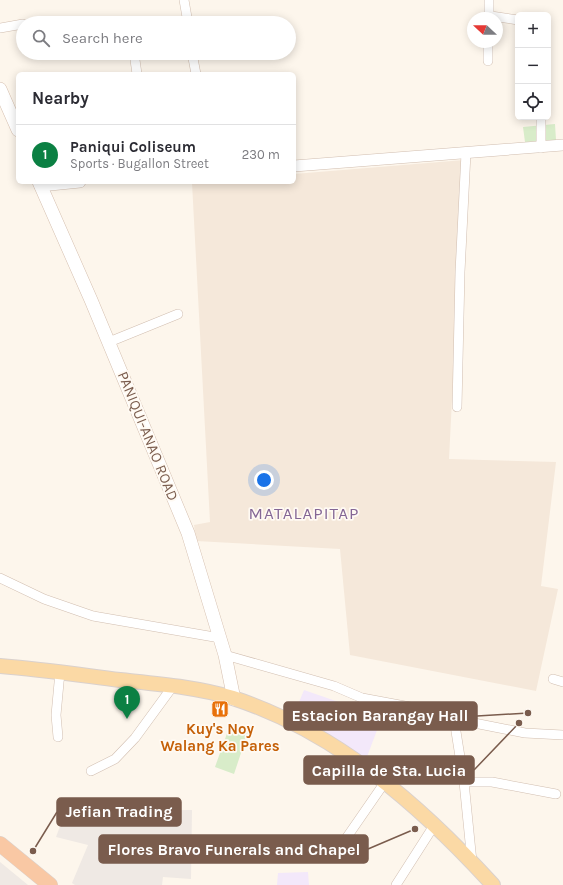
<!DOCTYPE html>
<html lang="en">
<head>
<meta charset="utf-8">
<style>
  :root { --surface:#fff; --page:#f7f7f7; --text:#2b2b33; --muted:#7c7c81; --line:#e1e1e2; --accent:#0b8043 }
  body { margin:0; font-family:Karla,sans-serif; background:var(--page); color:var(--text) }
  .controls { position:absolute; right:12px; top:12px; display:grid; overflow:hidden; border-radius:6px; box-shadow:0 2px 10px #0003 }
  .controls button { width:36px; height:36px; display:grid; place-items:center; padding:0; border:0; border-bottom:1px solid var(--line); background:var(--surface); color:var(--text); font:20px sans-serif }
  .compass { position:absolute; left:467px; top:12px; width:36px; height:36px; border-radius:50%; background:var(--surface); box-shadow:0 2px 10px #0003; rotate:292deg }
  .you { position:absolute; left:264px; top:480px; width:14px; height:14px; margin:-10px; border:3px solid #fff; border-radius:50%; background:#1a73e8; box-shadow:0 0 0 6px #1a73e833 }
  .badge { display:grid; place-items:center; width:26px; height:26px; border-radius:50%; background:var(--accent); color:#fff; font-size:13px; font-weight:700 }
  .pin { position:absolute; translate:-50% -33px; filter:drop-shadow(0 1px 2px #0008) }
  .pin::after { content:''; position:absolute; top:21px; width:14px; height:12px; background:inherit; clip-path:polygon(0 0,100% 0,50% 100%) }
  .list { margin:0; padding:0; list-style:none }
  h2 { display:flex; justify-content:space-between; align-items:center; height:52px; margin:0; padding:0 16px; font-size:17px }
  h2 small { font-size:13px; font-weight:400; color:var(--muted) }
  .list li { display:grid; grid-template-columns:26px 1fr auto; gap:12px; align-items:center; box-sizing:border-box; height:60px; padding:0 16px; border-top:1px solid var(--line) }
  .list b { display:block; font-size:15px; white-space:nowrap }
  .list p { margin:0; font-size:13px; white-space:nowrap; color:var(--muted) }
  .list em { font-size:13px; font-style:normal; color:var(--muted) }
  .icon { flex:none; width:22px; height:22px; fill:none; stroke:currentColor; stroke-width:2; stroke-linecap:round; stroke-linejoin:round }
  .map { position:relative; flex:none; width:563px; height:885px; overflow:hidden }
  .search { position:absolute; background:var(--surface); box-shadow:0 2px 10px #0003; left:16px; top:16px; width:280px; height:44px; display:flex; align-items:center; gap:10px; box-sizing:border-box; padding:0 14px; border-radius:22px; color:var(--muted); font-size:15px }
  .panel { position:absolute; background:var(--surface); box-shadow:0 2px 10px #0003; left:16px; top:72px; width:280px; height:112px; border-radius:6px }
  .map>svg:first-child { display:block }
  .residential { fill:#f5e8da }
  .industrial { fill:#efe9e4 }
  .education { fill:#f3e8fa }
  .green { fill:#d8ecc9 }
  .lines { fill:none; stroke-linecap:round; stroke-linejoin:round }
  .minor-casing { stroke:#d1beb0; stroke-width:10 }
  .tertiary-casing { stroke:#d1beb0; stroke-width:12 }
  .secondary-casing { stroke:#d6c0b0; stroke-width:14 }
  .primary-casing { stroke:#dad1cd; stroke-width:16 }
  .trunk-casing { stroke:#dad1cd; stroke-width:16 }
  .minor { stroke:#fff; stroke-width:9 }
  .tertiary { stroke:#fff; stroke-width:11 }
  .secondary { stroke:#fff; stroke-width:13 }
  .primary { stroke:#fbd9a5; stroke-width:14 }
  .trunk { stroke:#f9c8a4; stroke-width:15 }
  .labels { text-anchor:middle; dominant-baseline:central; stroke-width:3.5; stroke-linejoin:round; paint-order:stroke }
  .street-label { font-size:15px; fill:#7a5c4d; stroke:#fffaf3 }
  .food-label { font-size:15px; font-weight:bold; fill:#c56008; stroke:#fffaf3 }
  .quarter-label { font-size:17px; letter-spacing:1px; fill:#846695; stroke:#fffaf3 }
  .leader { fill:none; stroke:#7a5c4d; stroke-width:1.5 }
  .callout-dot { fill:#7a5c4d; stroke:#fffaf3; stroke-width:1.5 }
  .callout { fill:#7a5c4d; stroke:#7a5c4d; stroke-width:1.5 }
  .callout-label { font-size:16px; text-anchor:middle; font-weight:bold; fill:#fff }
</style>
</head>
<body>
<div class="map">
<svg width="563" height="885" viewBox="0 0 563 885">
  <rect width="100%" height="100%" fill="#fdf6ec"/>
  <path class="residential" d="M464,160L449,459L556,462L541,586L558,589L536,691L350,655L340,549L196,541L194,525L210,522L192,183L294,182V174Z"/>
  <path class="industrial" d="M192,810L191,879L163,877L162,885H75L72,883L88,845L56,837L62,821L71,822L73,811Z
    M0,862L28,885H0Z"/>
  <path class="education" d="M304,690L382,717L365,762L292,719Z
    M308,872L309,885H277L278,873Z"/>
  <path class="green" d="M555,124L556,140L525,142L523,127Z
    M230,725L248,732L234,774L215,767Z"/>
  <g class="lines">
    <defs>
      <path id="minor" d="M184,0L188,23
        M489,0V13L491,16L518,20
        M129,22V23
        M32,23L49,21
        M0,28L23,24
        M488,42V61
        M134,53L137,74
        M192,53L196,74
        M541,117V148
        M109,342L178,314
        M457,407L460,272L466,153
        M0,578L44,599L93,616L220,638
        M225,655L334,686L362,698L421,709L454,719L525,733L563,735
        M553,679L563,682
        M454,719L464,782L472,862
        M58,737L56,715L60,672
        M91,771L115,759L135,738L173,686
        M464,782H492L556,794
        M347,837L385,782
        M396,885L435,824"/>
      <path id="tertiary" d="M294,166L563,145
        M40,186L80,182"/>
      <path id="secondary" d="M0,89L18,130
        M39,182L91,300L188,533L225,655L234,699"/>
      <path id="primary" d="M0,666C40,669 80,675 120,680C158,684 197,687 233,698C337,732 421,806 493,885"/>
      <path id="trunk" d="M0,844L50,885"/>
    </defs>
    <use href="#minor" class="minor-casing"/>
    <use href="#tertiary" class="tertiary-casing"/>
    <use href="#secondary" class="secondary-casing"/>
    <use href="#primary" class="primary-casing"/>
    <use href="#trunk" class="trunk-casing"/>
    <use href="#minor" class="minor"/>
    <use href="#tertiary" class="tertiary"/>
    <use href="#secondary" class="secondary"/>
    <use href="#primary" class="primary"/>
    <use href="#trunk" class="trunk"/>
  </g>
  <defs>
    <symbol id="restaurant-square" viewBox="-11 -11 22 22"><rect x="-9" y="-9" width="18" height="18" rx="4" fill="#e8710a" stroke="#fffaf3"/><path d="M-5-6h1v4h1v-4h1v4h1v-4h1v5L-1.5 .5V6h-2V.5L-5-1ZM5-6V6H3V1.5H1.5Q1.5-4 5-6Z" fill="#fff"/></symbol>
  </defs>
  <g fill-rule="evenodd">
    <use href="#restaurant-square" x="210" y="699" width="20" height="20"/>
  </g>
  <g class="labels">
    <g class="street-label">
      <text transform="translate(148 436) rotate(68)">PANIQUI-ANAO ROAD</text>
    </g>
    <g class="food-label">
      <text x="220" y="729">Kuy's Noy<tspan x="220" dy="17">Walang Ka Pares</tspan></text>
    </g>
    <g class="quarter-label">
      <text x="304" y="513">MATALAPITAP</text>
    </g>
  </g>
  <path class="leader" d="M528 713L477 716M519 723L474 770M33 851L57 812M415 829L368 849"/>
  <g class="callout-dot">
    <circle cx="528" cy="713" r="4"/>
    <circle cx="519" cy="723" r="4"/>
    <circle cx="33" cy="851" r="4"/>
    <circle cx="415" cy="829" r="4"/>
  </g>
  <g class="callout">
    <rect x="284" y="702" width="193" height="28" rx="4"/>
    <rect x="304" y="756" width="170" height="28" rx="4"/>
    <rect x="57" y="798" width="124" height="28" rx="4"/>
    <rect x="99" y="835" width="269" height="28" rx="4"/>
  </g>
  <g class="callout-label">
    <text x="380" y="721">Estacion Barangay Hall</text>
    <text x="389" y="776">Capilla de Sta. Lucia</text>
    <text x="119" y="817">Jefian Trading</text>
    <text x="234" y="855">Flores Bravo Funerals and Chapel</text>
  </g>
</svg>
<div class="controls">
<button>+</button>
<button>−</button>
<button><svg class="icon" aria-label="locate" viewBox="0 0 24 24"><circle cx="12" cy="12" r="6"/><path d="M12 2v4M12 18v4M2 12h4M18 12h4"/></svg></button>
</div>
<svg class="compass" viewBox="-18 -18 36 36"><path d="M0-13l5 13h-10z" fill="#e53935"/><path d="M0 13l5-13h-10z" fill="#7c7c81"/></svg>
<div class="you"></div>
<div class="pin badge" style="left:127px;top:719px">1</div>
<div class="search"><svg class="icon" aria-label="search" viewBox="0 0 24 24"><circle cx="10" cy="10" r="6"/><path d="M15 15l6 6"/></svg>Search here</div>
<section class="panel">
<h2>Nearby<small></small></h2>
<ul class="list">
<li><span class="badge">1</span><div><b>Paniqui Coliseum</b><p>Sports · Bugallon Street</p></div><em>230 m</em></li>
</ul>
</section>
</div>
</body>
</html>
